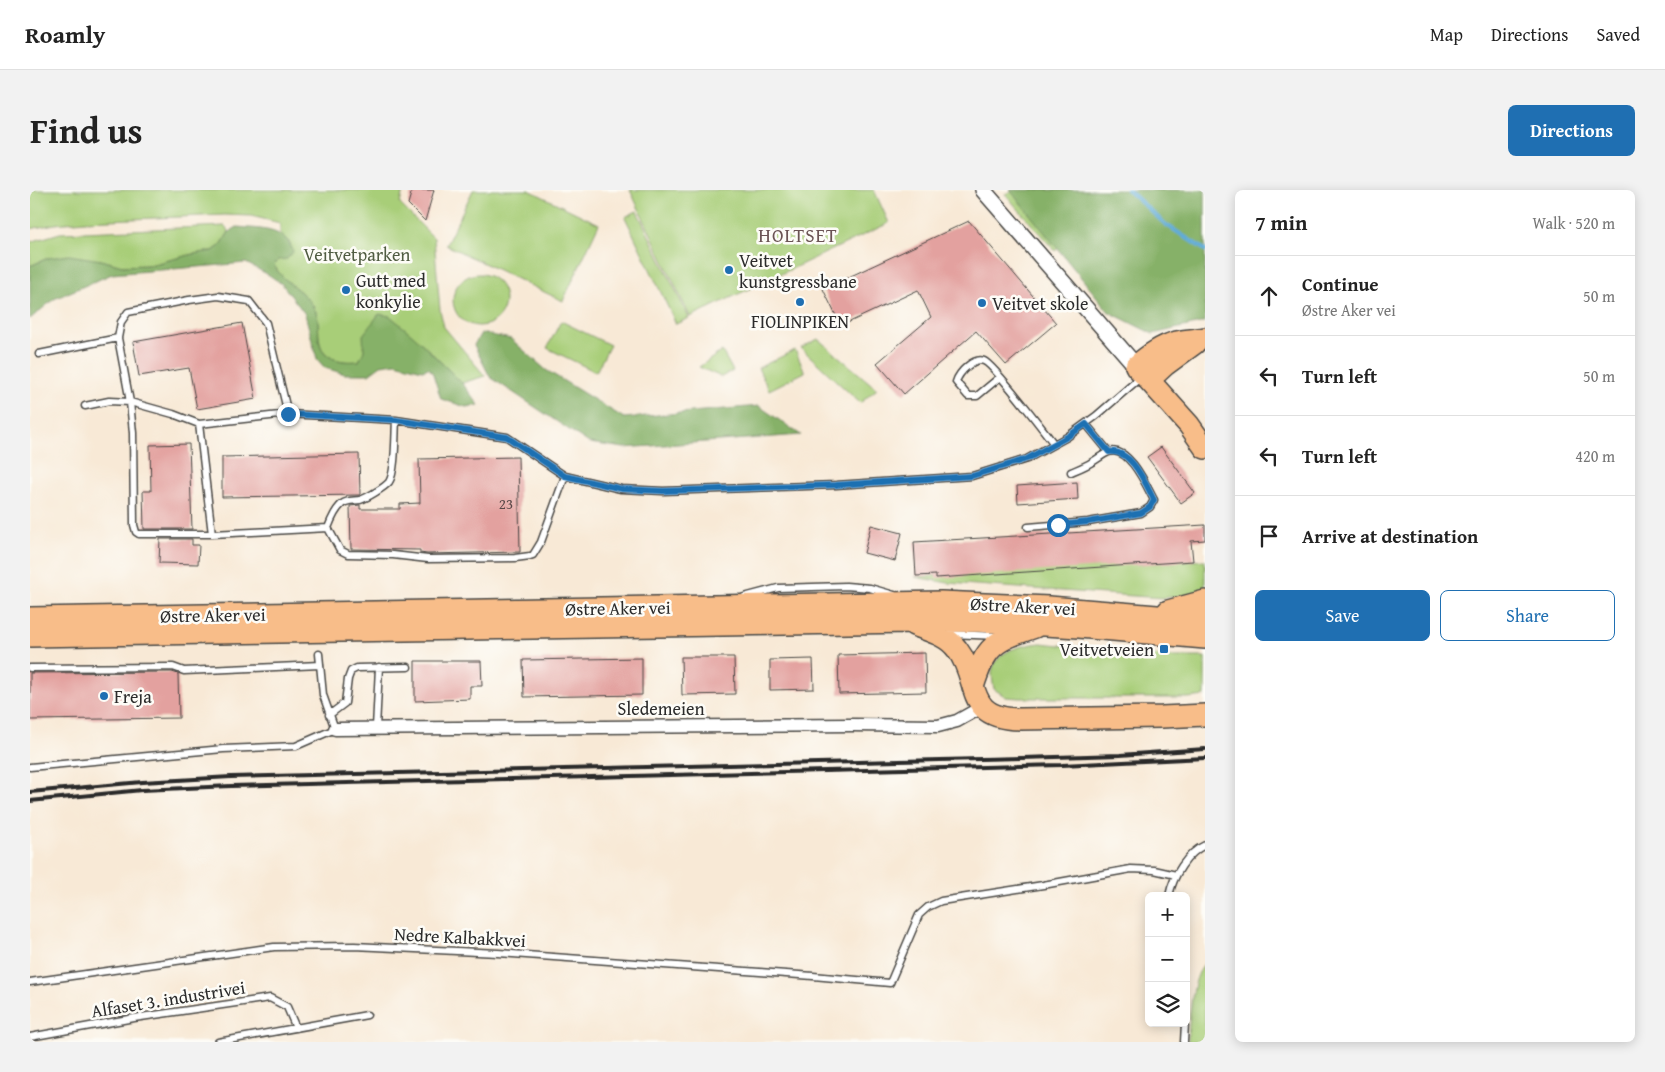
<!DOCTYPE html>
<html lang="en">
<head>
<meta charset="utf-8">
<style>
  :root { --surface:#fff; --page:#f2f2f2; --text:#222; --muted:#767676; --line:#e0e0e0; --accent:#1f6fb2 }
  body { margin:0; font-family:"Gentium Book Plus",serif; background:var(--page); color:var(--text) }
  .controls { position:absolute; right:15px; bottom:15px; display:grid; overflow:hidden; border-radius:8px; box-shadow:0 2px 12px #0003 }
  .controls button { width:45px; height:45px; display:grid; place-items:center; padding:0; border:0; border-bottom:1px solid var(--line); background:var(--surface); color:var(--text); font:25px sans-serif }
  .stop { position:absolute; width:15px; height:15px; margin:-11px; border:4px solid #1f6fb2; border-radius:50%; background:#fff }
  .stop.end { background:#1f6fb2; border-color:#fff; box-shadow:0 1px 5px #0008 }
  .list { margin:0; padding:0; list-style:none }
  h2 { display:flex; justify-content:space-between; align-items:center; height:65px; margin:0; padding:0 20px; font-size:21px }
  h2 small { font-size:16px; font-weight:400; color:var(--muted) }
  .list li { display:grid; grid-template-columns:32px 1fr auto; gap:15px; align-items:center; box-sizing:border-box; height:80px; padding:0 20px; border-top:1px solid var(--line) }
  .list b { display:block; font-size:19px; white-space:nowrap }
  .list p { margin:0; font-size:16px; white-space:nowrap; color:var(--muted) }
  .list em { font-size:16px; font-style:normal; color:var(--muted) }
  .actions { display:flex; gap:10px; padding:15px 20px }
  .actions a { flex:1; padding:11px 0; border:1px solid var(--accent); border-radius:8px; text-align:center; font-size:18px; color:var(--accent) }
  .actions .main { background:var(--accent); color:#fff }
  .icon { flex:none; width:28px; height:28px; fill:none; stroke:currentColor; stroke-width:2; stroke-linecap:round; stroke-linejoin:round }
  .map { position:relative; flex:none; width:1175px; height:852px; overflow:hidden; border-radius:8px }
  header { display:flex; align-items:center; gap:30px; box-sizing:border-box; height:70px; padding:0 25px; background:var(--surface); border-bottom:1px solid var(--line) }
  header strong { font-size:24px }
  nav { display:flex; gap:28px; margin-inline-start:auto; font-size:18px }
  .intro { display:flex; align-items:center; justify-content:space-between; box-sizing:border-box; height:120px; padding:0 30px }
  h1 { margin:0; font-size:35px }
  .button { padding:12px 22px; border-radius:8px; background:var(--accent); color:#fff; font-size:18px; font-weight:700 }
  main { display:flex; gap:30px; padding:0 30px }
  aside { flex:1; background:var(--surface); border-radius:8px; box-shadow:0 2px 12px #0003 }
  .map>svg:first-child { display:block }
  .green { fill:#a8ce78; stroke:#6a7c52 }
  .forest { fill:#86b168; stroke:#586e4a }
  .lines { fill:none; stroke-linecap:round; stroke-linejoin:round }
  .stream { stroke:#60acd9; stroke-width:4 }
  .building { fill:#e3a19f }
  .service-casing { stroke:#4a4845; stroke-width:9 }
  .minor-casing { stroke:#4a4845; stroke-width:15 }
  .tertiary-casing { stroke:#4a4845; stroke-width:18 }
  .trunk-casing { stroke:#4a4845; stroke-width:24 }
  .service { stroke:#fff; stroke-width:6 }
  .minor { stroke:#fff; stroke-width:12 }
  .tertiary { stroke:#fff; stroke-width:15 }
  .trunk { stroke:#f8bd89; stroke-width:21 }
  .rail { stroke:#2b2b2b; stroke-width:4 }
  .route { stroke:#1f6fb2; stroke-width:6 }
  .poi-dot { fill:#1f6fb2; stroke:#fdfcf7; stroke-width:2 }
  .labels { text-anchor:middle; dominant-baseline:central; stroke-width:5; stroke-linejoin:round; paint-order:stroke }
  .number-label { font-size:15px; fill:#594848 }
  .park-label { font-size:18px; fill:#505c42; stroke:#fdfcf7 }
  .poi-label { font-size:18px; fill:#2b2b2b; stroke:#fdfcf7; text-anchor:start }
  .street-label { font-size:18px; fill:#2b2b2b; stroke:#fdfcf7 }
  .neighbourhood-label { font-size:19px; letter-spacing:1px; fill:#6b5454; stroke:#fdfcf7 }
</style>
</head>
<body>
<header>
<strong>Roamly</strong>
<nav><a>Map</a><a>Directions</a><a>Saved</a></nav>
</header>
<div class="intro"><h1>Find us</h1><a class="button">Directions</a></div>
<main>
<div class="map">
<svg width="1175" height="852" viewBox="0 0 1175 852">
  <rect width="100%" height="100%" fill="#fdfcf7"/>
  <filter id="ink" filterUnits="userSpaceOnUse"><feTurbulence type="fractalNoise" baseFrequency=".02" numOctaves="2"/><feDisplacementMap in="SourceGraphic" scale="10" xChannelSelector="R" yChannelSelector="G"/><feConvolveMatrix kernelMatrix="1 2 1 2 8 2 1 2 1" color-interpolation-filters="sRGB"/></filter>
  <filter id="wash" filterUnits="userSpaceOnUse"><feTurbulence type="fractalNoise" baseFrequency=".0096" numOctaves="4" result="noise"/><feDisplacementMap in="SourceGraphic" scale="20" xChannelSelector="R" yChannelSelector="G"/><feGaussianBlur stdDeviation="1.12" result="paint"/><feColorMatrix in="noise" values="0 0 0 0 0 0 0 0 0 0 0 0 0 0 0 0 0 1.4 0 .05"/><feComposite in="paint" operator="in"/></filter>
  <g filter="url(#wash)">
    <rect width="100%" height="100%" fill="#f8e9d6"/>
    <path class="green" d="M0,0H373L370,14L404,48L410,120L414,137L455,186L432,193L384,146L335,159L329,171C318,172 304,172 295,163C285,153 291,135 286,122C278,101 253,94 244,75L261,54L250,43V33L221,26L195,25L55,31L25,34L0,39Z
      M443,0H499L569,34L533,111L416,55Z
      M600,0H844L859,33L660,127Z
      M986,0L1039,48L1025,61L975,4Z
      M607,21L659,128L646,134L595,27Z
      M195,36L199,42L191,55L183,61L163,64L120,75L92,76L71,70L18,68L0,76V52L30,43Z
      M423 110a26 26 0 1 1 52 0a26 26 0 1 1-52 0Z
      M531,131L580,155L566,182L517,158Z
      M788,149L847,199L830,213L771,158Z
      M765,160L775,182L739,200L728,178Z
      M692,161L703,181L691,187L669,177Z
      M1175,370V398L1165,404L1132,408L918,393L885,387Z
      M1011,453L1142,467H1175V506L1158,508H989L976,507L964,499C963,494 962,488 962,483C964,460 993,455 1011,453Z
      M1175,773V844L1172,852H1158C1159,832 1161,787 1175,773Z"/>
    <path class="forest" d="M980,0H1175V132L1123,144L1079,122Z
      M207,37C228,39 257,37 263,62L257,69L248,70L244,75C253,94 278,101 286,122C291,135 285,153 295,163C304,172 318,172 329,171L334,161L333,145L349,124L360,126L384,146L432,193L449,215L436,217L411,209L403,184L399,178L392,180L366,173L351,175L339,184H315L295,178L287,169L275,124L252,94L239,85L216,73L82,84L24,109L0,129V76L18,68L39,65L71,70L92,76L120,75L163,64L183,61L191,55L199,42Z
      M451,143L481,149L516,180L594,228L729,216L771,245L594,258L559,253L460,187L444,155Z"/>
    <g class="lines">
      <path class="stream" d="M1098,0L1135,34L1175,60"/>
    </g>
    <g id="blocks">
      <path class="building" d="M382,0H404L395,31L378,14Z
        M939,31L1026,133L976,175L946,141L874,204L847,173L901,127L888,100L811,136L793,99Z
        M212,133L226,209L167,219L159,178L109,186L103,152Z
        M159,254L162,339H114L113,301H121L120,255Z
        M1131,257L1165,303L1151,313L1117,267Z
        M329,264L330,305H329L192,307V267Z
        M488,267L490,362L397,364L390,363V360L321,359L320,316L330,315V319H370V314L390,313L389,269Z
        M1047,292L1048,309L988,313L987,296Z
        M841,335L872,343L865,371L834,363Z
        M1175,335V350L1161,351L1163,371L906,388V385L886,386L884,352Z
        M130,349H162V355H169L168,374L129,373Z
        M895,463L896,502L809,504L808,465Z
        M651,467H704L705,504L652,505Z
        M612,468V505L494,507L493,470Z
        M783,469L784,499L740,500V470Z
        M385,471H451L452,496H440V509L385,511Z
        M142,482L148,484L149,528L0,530V483Z"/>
    </g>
  </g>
  <g filter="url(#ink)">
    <use href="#blocks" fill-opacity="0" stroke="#4a4845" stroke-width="1"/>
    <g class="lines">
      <defs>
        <path id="service" d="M9,164L88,148
          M970,187L947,206H938L926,192C929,182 944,167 954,171C964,175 1014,241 1024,254
          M55,216L79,211L100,212L143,224L169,234L258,224L366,230L477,247L535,286L591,299L633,301L806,295L942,286L997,269L1037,247L1066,226L1111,187
          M258,224L236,133L219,111L188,106L159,110L98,122L91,132L88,148L100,212L103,243L104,335L106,342L109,344H182L298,338C301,330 305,320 312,314C317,310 323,311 330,310C337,308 355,297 359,292C366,282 365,243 366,230
          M169,234L182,344
          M1056,234L1079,262
          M998,337L1058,332L1111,323L1120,317L1124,310C1117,297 1099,255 1079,262C1073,264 1068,269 1062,272C1056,276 1048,279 1041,282
          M298,338L310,360L318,364L363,365L398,369L485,368L500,366L503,365L511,352L535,286
          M714,407L748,398L816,396L840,398L864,405
          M919,444L969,446
          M0,478L143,477L154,481L290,475
          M299,525L315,513L318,489L321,481L327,478L378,477
          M346,538L349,477
          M0,577L193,559L266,556L305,539L293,505L289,464
          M1139,706C1143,686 1157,663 1175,655
          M0,792L244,757L324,756L468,763L783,786L860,793L889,725L898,717L911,711L1013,695L1101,679L1124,680L1146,685
          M0,847L104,828L240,808L257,817L266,838
          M188,852L337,825
          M1154,852L1155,833"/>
        <path id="minor" d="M305,539L822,535L908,536L927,531L952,517"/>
        <path id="tertiary" d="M953,0L1106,176"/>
        <path id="trunk" d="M1175,148C1166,150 1156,150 1147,152C1131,156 1118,166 1106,176L1159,235L1175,258
          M1119,190L1135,175L1165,153
          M1138,421L1175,411
          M0,428L911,412L1019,417L1175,430
          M884,435C899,441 917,445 927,459C951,490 933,529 990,529L1132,527L1175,525
          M0,446L945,431L1049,437L1175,448
          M943,497C956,455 964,451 1005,437"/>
      </defs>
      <use href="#service" class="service-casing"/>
      <use href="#minor" class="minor-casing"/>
      <use href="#tertiary" class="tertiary-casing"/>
      <use href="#trunk" class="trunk-casing"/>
      <use href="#service" class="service"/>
      <use href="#minor" class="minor"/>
      <use href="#tertiary" class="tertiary"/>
      <use href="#trunk" class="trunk"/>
      <path class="rail" d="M0,602L112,592L201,587L992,568L1090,565L1175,559
        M0,611L112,600L201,596L1032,575L1175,568"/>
    </g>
  </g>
  <g class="lines" filter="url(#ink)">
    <path class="route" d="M258,224L366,230L477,247L535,286L592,299L633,301L806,295L942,286L997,269L1037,247L1056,234L1079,262C1102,259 1115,293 1124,310L1120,317L1111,323L1058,332L1028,335"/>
  </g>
  <g class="poi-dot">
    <circle cx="699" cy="80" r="5"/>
    <circle cx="316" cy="100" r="5"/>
    <circle cx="770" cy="112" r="5"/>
    <circle cx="952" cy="113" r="5"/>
    <rect x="1129" y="454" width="10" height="10" rx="2.5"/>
    <circle cx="74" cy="506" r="5"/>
  </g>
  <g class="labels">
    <g class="number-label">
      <text x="476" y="313">23</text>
    </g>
    <g class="park-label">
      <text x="327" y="64">Veitvetparken</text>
    </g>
    <g class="poi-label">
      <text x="709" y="70">Veitvet<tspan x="709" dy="21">kunstgressbane</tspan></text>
      <text x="326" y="90">Gutt med<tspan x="326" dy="21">konkylie</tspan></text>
      <text x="962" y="113">Veitvet skole</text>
      <text x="770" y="131" text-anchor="middle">FIOLINPIKEN</text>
      <text x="1124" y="459" text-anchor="end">Veitvetveien</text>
      <text x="84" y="506">Freja</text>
    </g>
    <g class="street-label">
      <text transform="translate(993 416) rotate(3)">Østre Aker vei</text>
      <text transform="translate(588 418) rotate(-1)">Østre Aker vei</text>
      <text transform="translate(183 425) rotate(-1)">Østre Aker vei</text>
      <text x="631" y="518">Sledemeien</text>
      <text transform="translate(430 747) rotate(3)">Nedre Kalbakkvei</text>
      <text transform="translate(138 809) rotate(-9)">Alfaset 3. industrivei</text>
    </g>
    <g class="neighbourhood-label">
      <text x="768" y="45">HOLTSET</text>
    </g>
  </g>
</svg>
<div class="controls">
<button>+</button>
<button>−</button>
<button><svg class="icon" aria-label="layers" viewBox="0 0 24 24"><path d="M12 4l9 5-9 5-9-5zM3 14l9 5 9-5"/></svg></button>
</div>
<div class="stop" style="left:1028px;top:335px"></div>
<div class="stop end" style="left:258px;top:224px"></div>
</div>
<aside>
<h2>7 min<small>Walk · 520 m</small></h2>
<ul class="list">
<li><svg class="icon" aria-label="ahead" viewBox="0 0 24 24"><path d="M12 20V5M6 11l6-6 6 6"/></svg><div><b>Continue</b><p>Østre Aker vei</p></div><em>50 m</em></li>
<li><svg class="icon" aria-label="left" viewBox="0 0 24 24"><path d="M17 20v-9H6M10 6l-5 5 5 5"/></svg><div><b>Turn left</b></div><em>50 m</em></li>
<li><svg class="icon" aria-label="left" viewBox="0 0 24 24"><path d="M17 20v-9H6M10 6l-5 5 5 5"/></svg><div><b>Turn left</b></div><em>420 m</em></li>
<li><svg class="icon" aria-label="arrive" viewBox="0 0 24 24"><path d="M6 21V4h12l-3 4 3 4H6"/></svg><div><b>Arrive at destination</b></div></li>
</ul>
<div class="actions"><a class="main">Save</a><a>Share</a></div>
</aside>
</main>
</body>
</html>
